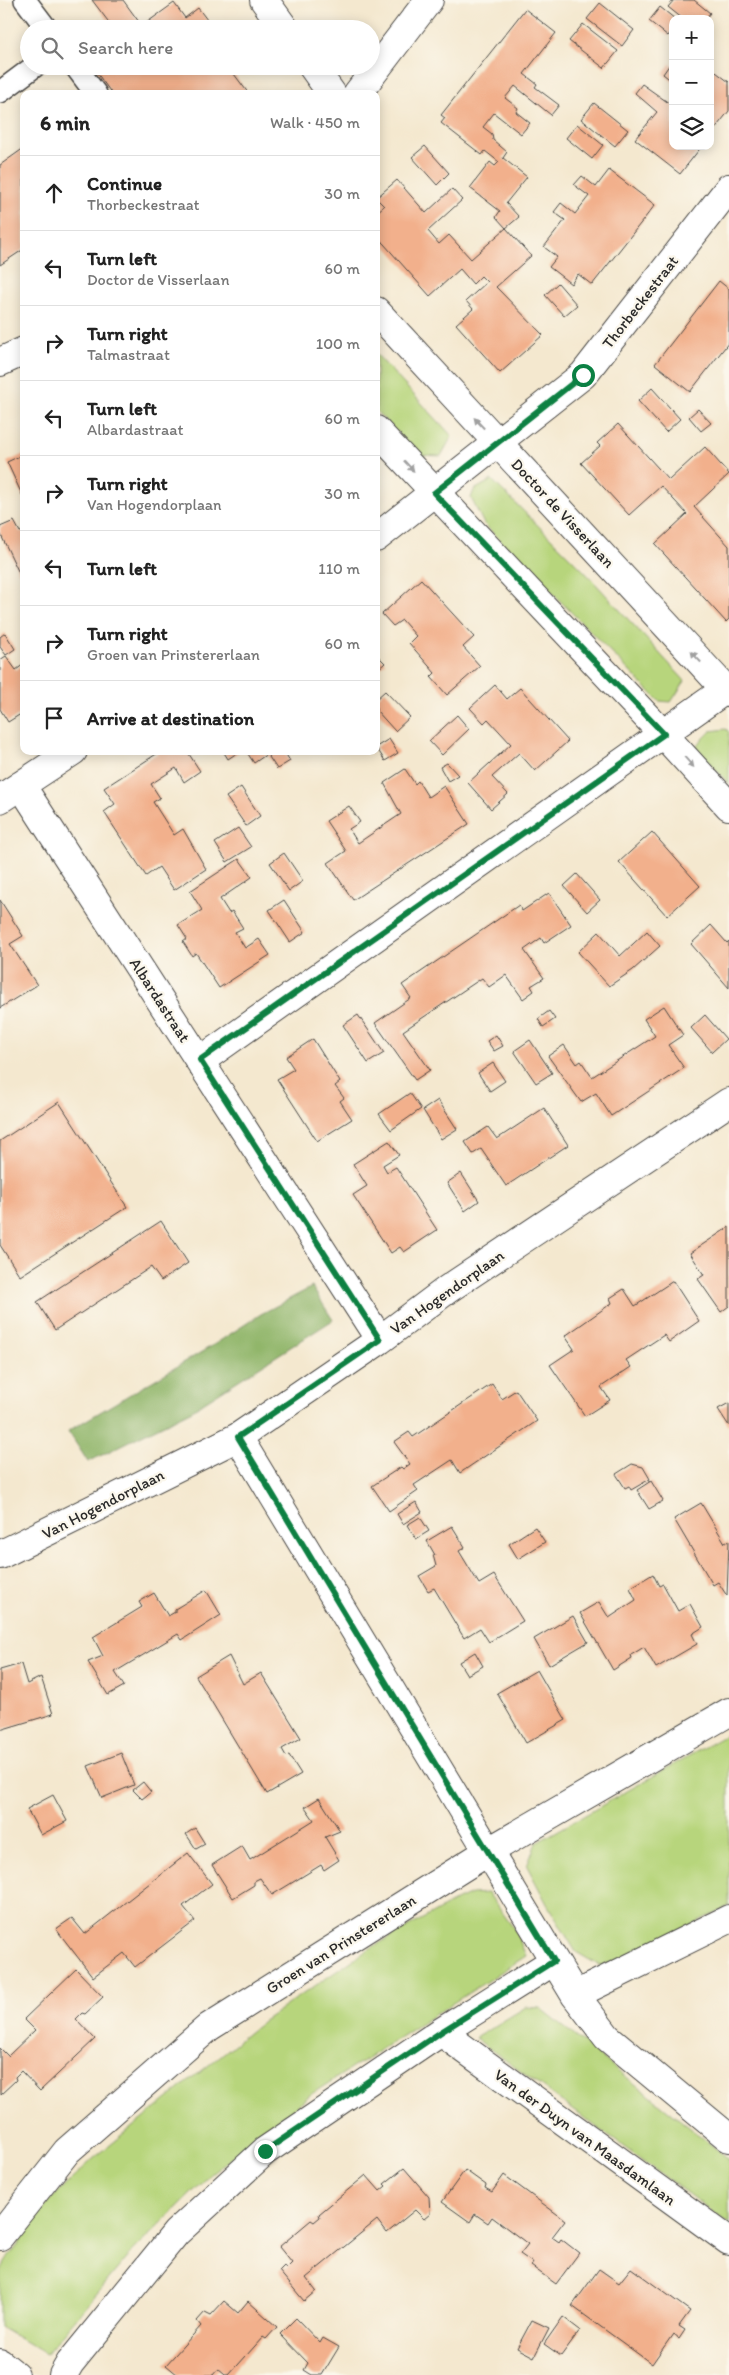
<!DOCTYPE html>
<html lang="en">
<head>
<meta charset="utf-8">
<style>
  :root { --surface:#fff; --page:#f2f2f2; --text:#222; --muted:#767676; --line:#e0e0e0 }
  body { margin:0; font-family:Itim,sans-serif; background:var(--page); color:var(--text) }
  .controls { position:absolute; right:15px; top:15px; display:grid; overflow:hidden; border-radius:10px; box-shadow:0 2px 12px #0003 }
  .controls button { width:45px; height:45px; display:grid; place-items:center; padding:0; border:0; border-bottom:1px solid var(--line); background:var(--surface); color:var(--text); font:25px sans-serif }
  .stop { position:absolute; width:15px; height:15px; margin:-11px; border:4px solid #0b8043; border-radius:50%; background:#fff }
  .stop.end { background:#0b8043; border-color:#fff; box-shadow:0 1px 5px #0008 }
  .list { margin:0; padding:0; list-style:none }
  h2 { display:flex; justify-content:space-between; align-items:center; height:65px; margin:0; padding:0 20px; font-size:21px }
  h2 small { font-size:16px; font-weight:400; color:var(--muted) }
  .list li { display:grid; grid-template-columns:32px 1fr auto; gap:15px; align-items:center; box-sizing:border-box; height:75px; padding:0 20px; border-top:1px solid var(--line) }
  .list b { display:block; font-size:19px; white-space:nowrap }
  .list p { margin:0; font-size:16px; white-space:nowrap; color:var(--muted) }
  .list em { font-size:16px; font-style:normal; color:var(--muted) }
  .icon { flex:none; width:28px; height:28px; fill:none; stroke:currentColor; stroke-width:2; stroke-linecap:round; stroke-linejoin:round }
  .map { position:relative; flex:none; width:729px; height:2375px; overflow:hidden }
  .search { position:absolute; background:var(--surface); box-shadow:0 2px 12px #0003; left:20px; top:20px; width:360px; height:55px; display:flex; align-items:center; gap:12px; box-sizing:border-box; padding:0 18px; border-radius:28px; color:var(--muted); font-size:19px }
  .panel { position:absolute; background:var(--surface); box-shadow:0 2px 12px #0003; left:20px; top:90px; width:360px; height:665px; border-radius:10px }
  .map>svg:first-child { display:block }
  .green { fill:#b7d57b; stroke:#718053 }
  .forest { fill:#91b66b; stroke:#5e704b }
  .building { fill:#f2b08c }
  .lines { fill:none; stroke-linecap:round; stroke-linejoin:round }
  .lane-casing { stroke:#494744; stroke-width:24 }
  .street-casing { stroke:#494744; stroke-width:30 }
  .secondary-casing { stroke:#494744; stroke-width:30 }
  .lane { stroke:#fff; stroke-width:21 }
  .street { stroke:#fff; stroke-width:28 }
  .secondary { stroke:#fff; stroke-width:28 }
  .oneway { fill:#a0a0a0 }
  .route { stroke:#0b8043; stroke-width:6 }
  .labels { text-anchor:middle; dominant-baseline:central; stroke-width:4.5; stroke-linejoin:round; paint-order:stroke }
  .street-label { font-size:16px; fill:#2b2b2b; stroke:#fbf7ec }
</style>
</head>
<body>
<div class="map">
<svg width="729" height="2375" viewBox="0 0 729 2375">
  <rect width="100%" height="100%" fill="#fbf7ec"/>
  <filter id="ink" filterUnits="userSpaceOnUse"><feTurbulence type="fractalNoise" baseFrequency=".02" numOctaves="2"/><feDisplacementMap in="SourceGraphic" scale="10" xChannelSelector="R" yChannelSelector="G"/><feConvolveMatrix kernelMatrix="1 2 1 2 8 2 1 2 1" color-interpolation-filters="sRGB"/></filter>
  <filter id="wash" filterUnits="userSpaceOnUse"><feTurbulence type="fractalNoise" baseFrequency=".0096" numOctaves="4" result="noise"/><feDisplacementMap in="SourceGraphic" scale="20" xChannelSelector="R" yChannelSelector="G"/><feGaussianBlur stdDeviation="1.12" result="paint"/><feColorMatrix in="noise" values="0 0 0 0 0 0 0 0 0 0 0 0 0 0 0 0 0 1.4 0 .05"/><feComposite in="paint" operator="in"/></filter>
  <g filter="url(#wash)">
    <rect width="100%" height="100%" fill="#f4e8cf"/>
    <path class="green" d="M376,354L452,436L441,456L418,455L376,411Z
      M492,480L583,570L685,681L671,702L659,701L484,524L471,498L474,490Z
      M726,729L729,732V784L695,747L711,731Z
      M729,1733V1906L615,1962L600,1966L576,1952L547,1904L527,1866L536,1843Z
      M488,1893L515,1930L526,1956L310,2095L211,2174L130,2254L46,2354L0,2327V2272L22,2238L50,2200L93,2159L262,2022L369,1949L451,1903L471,1894Z
      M526,2007L540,2008L729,2159V2224L475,2038Z"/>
    <path class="forest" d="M312,1287L333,1320L192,1410L88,1462L68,1431L215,1344L261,1314Z"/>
    <g id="blocks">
      <path class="building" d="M92,0H123L142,26L174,3L185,18L198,8L214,29H114Z
        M674,0H694L710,13L705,19H683L668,7Z
        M600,3L634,30L622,46L587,19Z
        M660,7L675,19H673V30L668,36L649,21Z
        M525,9L556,33L524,74L537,84L535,87L559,105L551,115L515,86L505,98L518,108L516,112L530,123L521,134L494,113L483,127L492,134L493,140L507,152L503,158L527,177L506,203L519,217L506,228L531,256L496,287L543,335L500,373L456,324L473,309L466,301L487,282L481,276L473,284L460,269L430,296L376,235V213L384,206L376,198L397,180L426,213L452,189L462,200L428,231L439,244L449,235L471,259L506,228L496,217L500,211L470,188L490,162L495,166L499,162L485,151L482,155L441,123L445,118L441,115Z
        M583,24L618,51L604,68L569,41Z
        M670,64L673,66V82L663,74Z
        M92,66H228L249,94H112Z
        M712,69L729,82V111L710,135Z
        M642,84L673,106V146H702L680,174L635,139L657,112L635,93Z
        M594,103L628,130L615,146L581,119Z
        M577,124L603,145L592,159L566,138Z
        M425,146L449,173L437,185L412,157Z
        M24,148V249L0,265V165Z
        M609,170L655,205L592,285L578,274L571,284L549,267L557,257L544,247L565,220L554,212L561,203L575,214L589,196L574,185L582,176L596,187Z
        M719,281L729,289V342L690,392L655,364Z
        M558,283L577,305L564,316L545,295Z
        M652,388L680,419L666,432L638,401Z
        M698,409L711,423L701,431L689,417Z
        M618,424L669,480L705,447L729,474L694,507L729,546V619L726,622L655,544L687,514L661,486L629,515L581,463L600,446L597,443Z
        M24,454V499L7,462Z
        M14,521L20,532L24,531V574L20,575L0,533V527Z
        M421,579L474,637L463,647L480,666L447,695L431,677L435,673L409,643L416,636L402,620L393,626L382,614Z
        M5,633L15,649L6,655L0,647V637Z
        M376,654L385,663L376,671Z
        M6,656L16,670L24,664V712L8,722L0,709V660Z
        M495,685L507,699L520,688L568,741L535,771L519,753L492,777L508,794L491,809L468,783L511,744L488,719L484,723L470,708Z
        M385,691L410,717L395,731L376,710V699Z
        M457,715L469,729L442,755L429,741Z
        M389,739L398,753L385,761L376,747Z
        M161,751H187L200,771L184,782L176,768L151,784L160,798L153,802L174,835L183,829L206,869L174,890L159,867L146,876L104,812L115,804L104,788Z
        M223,751H240L228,759Z
        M246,751H284L290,761L277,769L267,754L254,763Z
        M447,763L458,775L448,781L440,767Z
        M405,769L415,784L418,781L428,797L444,786L469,824L353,900L328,863L346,851L326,821L349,806L360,822L349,829L358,843L401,814L384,783Z
        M241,787L260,816L246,826L226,797Z
        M238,828L251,847L227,862L215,843Z
        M652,832L700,886L667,916L619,862Z
        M284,853L303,881L289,891L270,863Z
        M239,859L252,877L220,899L229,913L232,911L243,928L235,932L245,948L259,939L270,955L219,988L196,953L192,956L183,942L187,939L178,925L202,910L190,891Z
        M577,874L600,900L587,912L564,886Z
        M549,893L571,925L544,943L541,938L524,950L544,978L531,986L534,991L523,999L506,975L489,987L482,978L403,1031L430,1070L415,1080L375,1023L411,998L402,985L519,905L522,911Z
        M0,900L23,936L10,944L37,985L0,1008Z
        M284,900L305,932L290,942L269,910Z
        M711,925L727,943L729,941V988L691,944Z
        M647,931L660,946L633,970L609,986L578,952L599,932L620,956Z
        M664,1006L683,1035L668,1045L684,1068L611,1116L596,1093L581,1102L548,1056L564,1045L577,1064L581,1061L592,1077L655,1036L644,1019Z
        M549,1011L555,1019L543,1027L538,1019Z
        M358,1015L384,1053L368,1063L343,1025Z
        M705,1015L726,1039L712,1052L691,1028Z
        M496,1035L503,1046L494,1051L487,1041Z
        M313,1039L340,1082L335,1086L344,1098L340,1101L352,1119L317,1141L277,1079L294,1069L286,1057Z
        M530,1040L552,1073L536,1083L514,1051Z
        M493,1063L505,1081L490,1091L478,1073Z
        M410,1093L421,1109L391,1130L379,1114Z
        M438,1100L457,1129L441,1139L423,1110Z
        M59,1102L127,1207L20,1276L0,1245V1141Z
        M544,1108L568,1145L506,1186L481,1149L473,1154L465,1142L488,1127L497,1139Z
        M389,1141L399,1155L383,1165L387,1172L396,1167L437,1230L404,1252L400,1247L391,1253L353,1195L367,1186L353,1164Z
        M461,1173L479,1201L465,1211L447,1183Z
        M161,1221L188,1263L161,1281L151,1267L55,1330L37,1302Z
        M729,1227V1306L721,1312L698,1279L704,1275L690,1253Z
        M673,1281L699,1321L669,1342L664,1335L626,1360L631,1367L601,1387L610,1400L585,1416L550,1365L574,1349L565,1336L612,1303L610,1298L624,1289L635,1306Z
        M492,1384L502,1399L516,1390L537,1421L460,1473L452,1460L414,1485L418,1491L389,1511L372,1486L401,1467L403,1469L410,1464L394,1442L409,1432L413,1437Z
        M729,1403V1426L718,1409Z
        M632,1464L643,1467L650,1479L631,1490L629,1486L625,1488L616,1474Z
        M651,1481L663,1501L649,1509L637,1490Z
        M416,1502L422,1512L403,1524L397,1514Z
        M701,1503L725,1543L729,1541L727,1596L718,1582L713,1585L674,1519Z
        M420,1517L429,1531L416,1539L407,1525Z
        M452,1526L465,1547L459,1551L479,1584L494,1575L523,1621L489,1642L480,1628L464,1638L434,1588L428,1591L419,1576L436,1566L433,1555H435L427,1541Z
        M535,1527L545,1542L518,1559L509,1544Z
        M653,1574L659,1586L663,1584L678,1611L690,1604L703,1627L692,1634L697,1644L656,1668L644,1647L631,1655L632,1658L613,1670L580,1613L599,1602L609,1618L636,1600L630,1588Z
        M206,1590L221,1615L182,1640L178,1634L115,1672L124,1686L108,1695L88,1662L103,1656L93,1637L142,1607L139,1602L154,1593L168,1616L175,1612V1609Z
        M573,1616L588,1642L549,1665L534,1639Z
        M475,1652L483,1666L467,1675L459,1662Z
        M229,1656L243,1684L261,1673L301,1738L282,1749L286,1756L289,1755L301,1774L267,1794L196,1676Z
        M21,1664L27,1684L41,1677L53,1714L0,1730V1670Z
        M537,1670L566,1720L526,1743L497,1693Z
        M121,1753L134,1785L102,1798L88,1766Z
        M143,1782L151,1792L142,1799L133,1790Z
        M53,1795L67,1821L41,1835L27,1809Z
        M319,1798L340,1831L325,1837L339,1860L324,1870L321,1865L272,1895L260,1878L254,1881V1885L233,1898L212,1865L242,1846L250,1860L314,1820L305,1807Z
        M195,1828L205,1844L196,1849L186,1834Z
        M188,1853L212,1884L183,1906L195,1921L135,1967L124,1953L93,1977L56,1929L72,1918L85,1934Z
        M76,1969L103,1997L85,2014L82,2013L76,2019L95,2039L40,2091L21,2071L15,2077L16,2080L0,2095V2048L8,2056L35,2030L24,2019Z
        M404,2168L429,2197L430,2214L424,2219L415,2210L387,2233L377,2220L306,2278L316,2291L304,2301L279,2271L284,2266L286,2269L292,2263L279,2247L311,2220L314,2222L320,2217L319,2214L366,2175L380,2191L386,2186L384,2184Z
        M465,2170L486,2185L485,2188L492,2192L504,2175L565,2220L552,2237L559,2242L561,2239L579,2253L556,2284L531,2266L533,2263L520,2254L528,2244L492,2217L488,2223L475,2214L470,2222L442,2202Z
        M631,2268L690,2311L679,2326L685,2330L679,2339L673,2334L652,2364L572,2306L599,2269L619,2283Z
        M224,2301L238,2313L248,2301L277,2327L266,2339L263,2337L229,2375H225L218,2369L213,2375H178L166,2365L201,2326L197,2321L205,2312L211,2315Z
        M563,2317L580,2330L561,2356L544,2344Z
        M296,2318L320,2343L323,2338L339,2347L322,2375H312L304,2370L308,2363L280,2334Z
        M532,2320L549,2328L534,2357L517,2348Z"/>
    </g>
  </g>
  <g filter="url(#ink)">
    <use href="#blocks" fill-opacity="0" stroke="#494744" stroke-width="1"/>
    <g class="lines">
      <defs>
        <path id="lane" d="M25,0L47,29
          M75,66L96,94
          M0,92L35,66"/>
        <path id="street" d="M264,0L285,29
          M312,66L332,94
          M357,94L429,0
          M376,311L729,693
          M0,362L24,351
          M376,430L663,734L729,806
          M376,538L583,375L729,188
          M21,785L380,1340
          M0,799L73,751
          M200,1061L729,687
          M238,1437L575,1995L607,2037L729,2138
          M0,1555L238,1437L380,1340L448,1289L729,1102
          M575,1995L729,1919
          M441,2032L729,2241
          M0,2236L67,2151L209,2027L489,1851L729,1712
          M63,2375L70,2363L176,2233L265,2151L441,2032L554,1961"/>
        <path id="secondary" d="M0,2363L15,2375"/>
      </defs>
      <use href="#lane" class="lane-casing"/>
      <use href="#street" class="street-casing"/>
      <use href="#secondary" class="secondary-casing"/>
      <use href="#lane" class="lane"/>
      <use href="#street" class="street"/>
      <use href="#secondary" class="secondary"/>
    </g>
    <defs><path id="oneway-solid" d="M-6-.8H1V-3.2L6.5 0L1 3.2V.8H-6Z" transform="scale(1.25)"/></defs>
    <g class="oneway">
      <use href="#oneway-solid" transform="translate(479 423) rotate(-133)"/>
      <use href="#oneway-solid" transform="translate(409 466) rotate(47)"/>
      <use href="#oneway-solid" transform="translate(696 657) rotate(-133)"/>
      <use href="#oneway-solid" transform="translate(689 762) rotate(48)"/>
    </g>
  </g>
  <g class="lines" filter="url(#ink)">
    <path class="route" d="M265,2151L441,2032L554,1961L238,1437L380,1340L200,1060L664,734L434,493L583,375"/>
  </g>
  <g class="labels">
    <g class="street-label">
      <text transform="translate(640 302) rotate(-52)">Thorbeckestraat</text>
      <text transform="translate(563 513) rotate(47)">Doctor de Visserlaan</text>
      <text transform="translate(160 1000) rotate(57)">Albardastraat</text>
      <text transform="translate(447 1292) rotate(-35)">Van Hogendorplaan</text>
      <text transform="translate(103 1504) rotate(-27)">Van Hogendorplaan</text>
      <text transform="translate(341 1944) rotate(-32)">Groen van Prinstererlaan</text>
      <text transform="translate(585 2137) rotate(36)">Van der Duyn van Maasdamlaan</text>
    </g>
  </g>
</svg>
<div class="controls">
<button>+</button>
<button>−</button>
<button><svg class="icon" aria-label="layers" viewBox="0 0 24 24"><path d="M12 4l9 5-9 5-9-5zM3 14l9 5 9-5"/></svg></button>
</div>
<div class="stop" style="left:583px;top:375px"></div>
<div class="stop end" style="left:265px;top:2151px"></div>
<div class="search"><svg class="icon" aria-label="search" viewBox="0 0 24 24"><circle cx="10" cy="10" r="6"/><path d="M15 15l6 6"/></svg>Search here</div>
<section class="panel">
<h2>6 min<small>Walk · 450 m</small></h2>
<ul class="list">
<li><svg class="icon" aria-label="ahead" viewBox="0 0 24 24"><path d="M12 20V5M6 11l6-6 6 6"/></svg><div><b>Continue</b><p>Thorbeckestraat</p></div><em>30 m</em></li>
<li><svg class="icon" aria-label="left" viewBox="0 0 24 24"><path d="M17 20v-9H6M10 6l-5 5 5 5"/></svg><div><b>Turn left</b><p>Doctor de Visserlaan</p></div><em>60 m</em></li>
<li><svg class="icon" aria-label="right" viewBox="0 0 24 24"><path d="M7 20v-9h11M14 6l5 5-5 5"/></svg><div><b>Turn right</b><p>Talmastraat</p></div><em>100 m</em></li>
<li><svg class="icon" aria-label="left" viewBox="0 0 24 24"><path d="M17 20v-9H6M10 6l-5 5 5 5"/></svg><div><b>Turn left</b><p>Albardastraat</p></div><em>60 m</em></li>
<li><svg class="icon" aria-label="right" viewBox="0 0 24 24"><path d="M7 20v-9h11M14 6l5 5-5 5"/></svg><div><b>Turn right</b><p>Van Hogendorplaan</p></div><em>30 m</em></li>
<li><svg class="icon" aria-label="left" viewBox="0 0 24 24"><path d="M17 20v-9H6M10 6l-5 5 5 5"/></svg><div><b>Turn left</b></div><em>110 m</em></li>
<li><svg class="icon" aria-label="right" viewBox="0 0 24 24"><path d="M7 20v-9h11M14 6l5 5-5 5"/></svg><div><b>Turn right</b><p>Groen van Prinstererlaan</p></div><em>60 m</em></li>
<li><svg class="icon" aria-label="arrive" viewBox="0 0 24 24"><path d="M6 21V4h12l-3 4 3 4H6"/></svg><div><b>Arrive at destination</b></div></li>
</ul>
</section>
</div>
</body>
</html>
